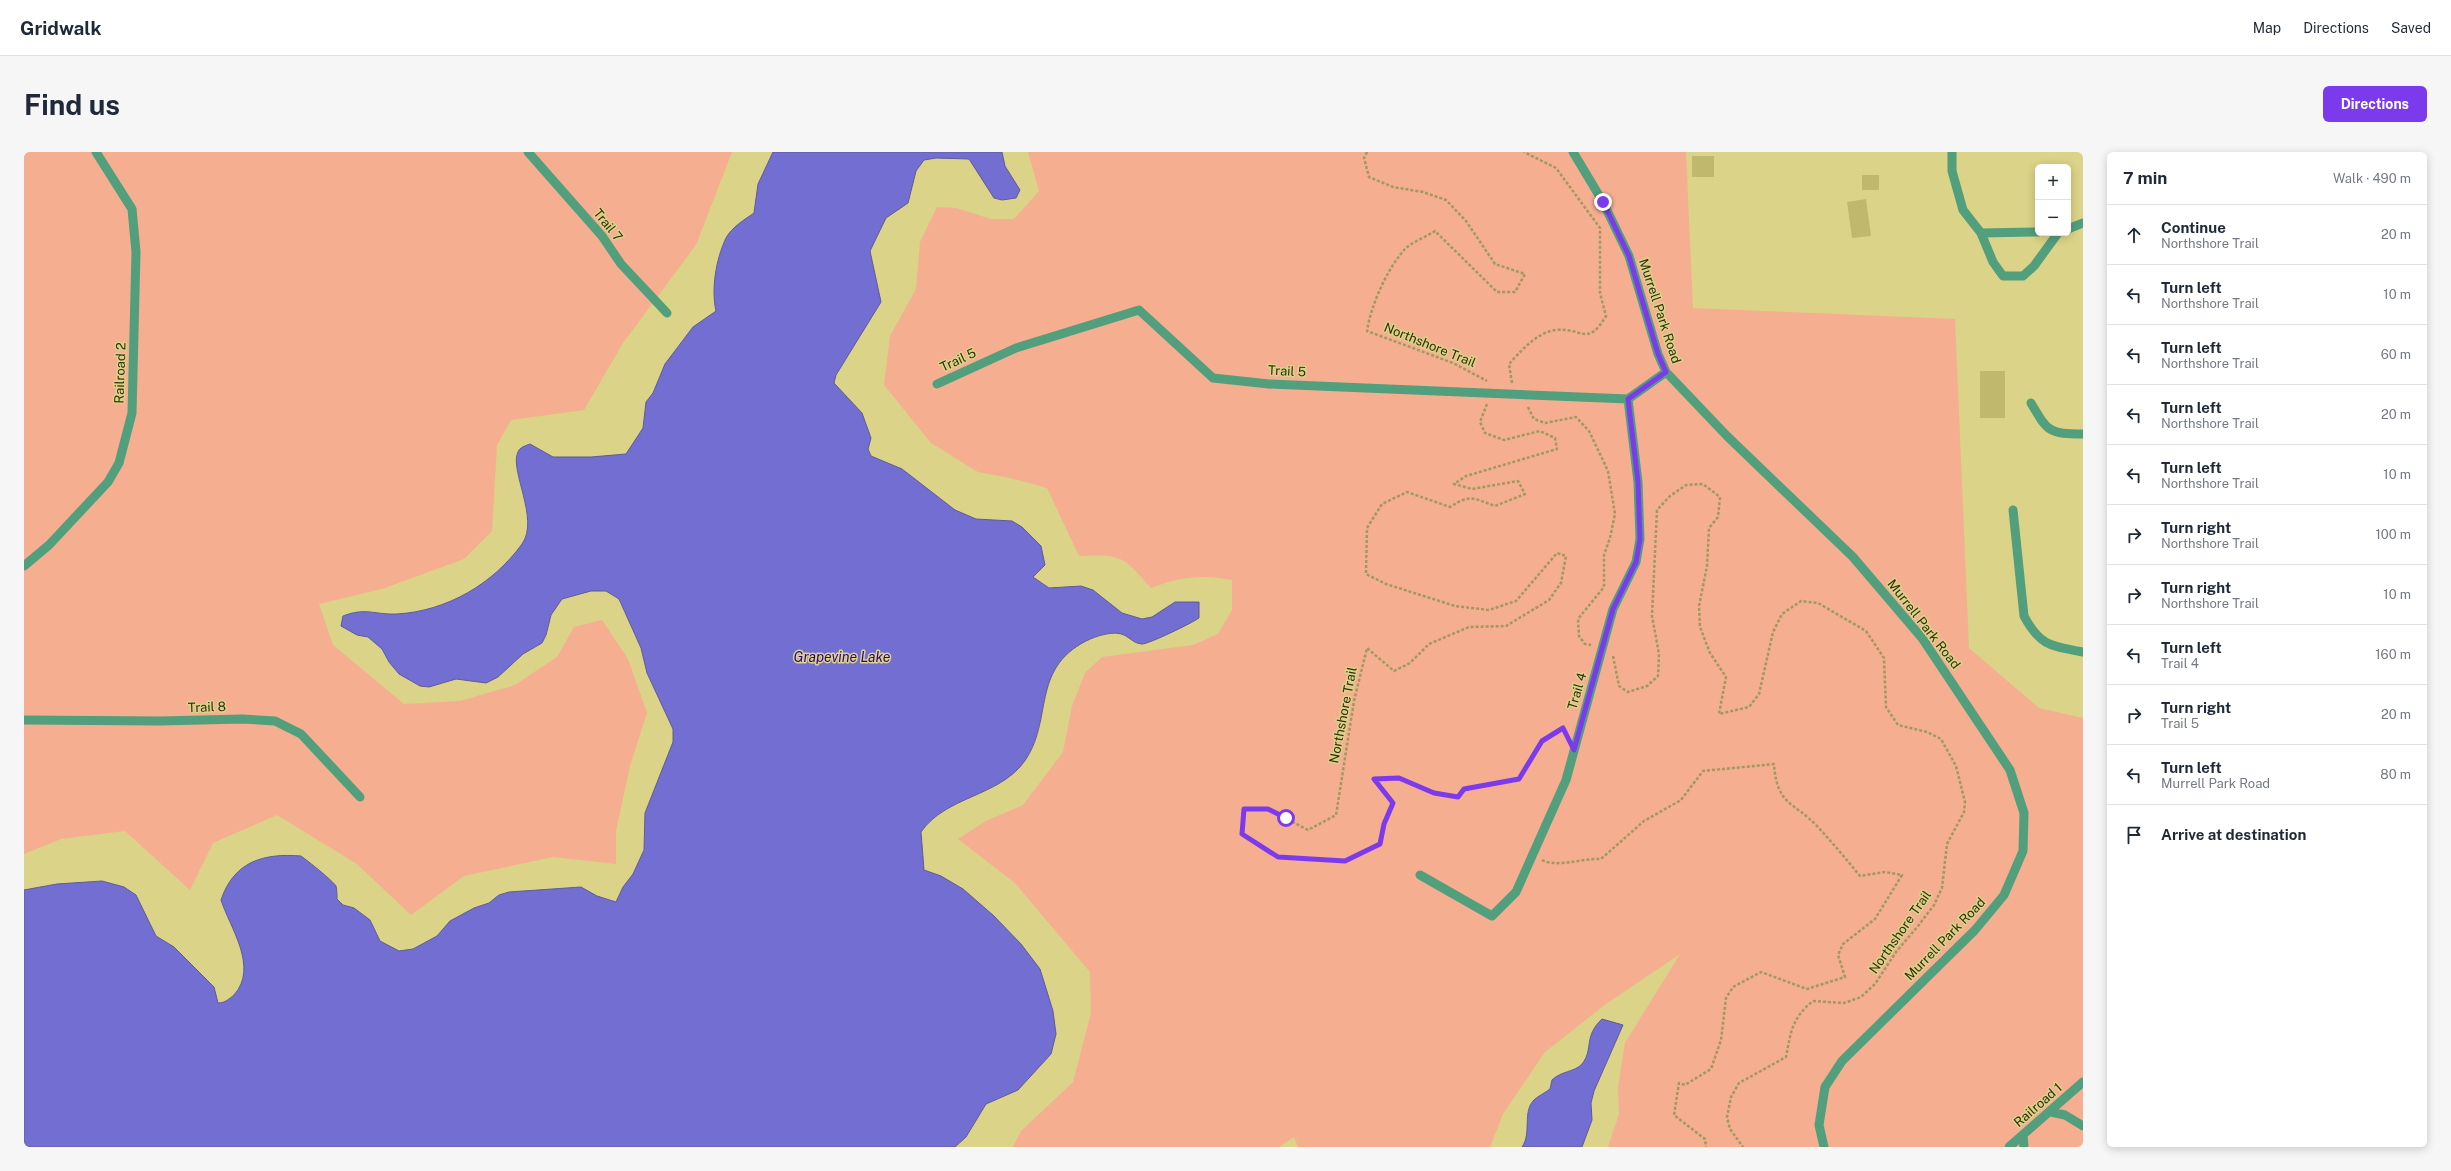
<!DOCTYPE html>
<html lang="en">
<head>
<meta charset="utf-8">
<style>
  :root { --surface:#fff; --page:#f6f6f7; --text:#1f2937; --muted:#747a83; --line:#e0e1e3; --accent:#7c3aed }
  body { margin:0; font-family:"Public Sans",sans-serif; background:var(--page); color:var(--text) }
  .controls { position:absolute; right:12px; top:12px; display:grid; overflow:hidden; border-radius:6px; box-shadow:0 2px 10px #0003 }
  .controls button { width:36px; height:36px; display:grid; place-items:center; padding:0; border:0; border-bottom:1px solid var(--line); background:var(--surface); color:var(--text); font:20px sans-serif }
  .stop { position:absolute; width:12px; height:12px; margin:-9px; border:3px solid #7c3aed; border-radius:50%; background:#fff }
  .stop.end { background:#7c3aed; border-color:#fff; box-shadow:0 1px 4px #0008 }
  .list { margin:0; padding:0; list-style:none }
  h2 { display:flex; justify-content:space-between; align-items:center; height:52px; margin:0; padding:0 16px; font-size:17px }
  h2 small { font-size:13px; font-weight:400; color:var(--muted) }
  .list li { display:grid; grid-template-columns:26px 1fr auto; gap:12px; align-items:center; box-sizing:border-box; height:60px; padding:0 16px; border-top:1px solid var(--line) }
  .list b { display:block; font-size:15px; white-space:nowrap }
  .list p { margin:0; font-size:13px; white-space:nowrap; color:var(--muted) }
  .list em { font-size:13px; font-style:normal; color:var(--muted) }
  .icon { flex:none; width:22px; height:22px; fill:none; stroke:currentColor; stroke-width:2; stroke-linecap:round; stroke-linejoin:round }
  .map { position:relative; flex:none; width:2059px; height:995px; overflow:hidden; border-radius:6px }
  header { display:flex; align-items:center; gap:24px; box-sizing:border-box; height:56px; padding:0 20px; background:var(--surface); border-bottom:1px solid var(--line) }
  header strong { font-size:19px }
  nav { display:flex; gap:22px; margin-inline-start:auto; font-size:14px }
  .intro { display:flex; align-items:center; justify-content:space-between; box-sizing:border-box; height:96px; padding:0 24px }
  h1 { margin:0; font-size:28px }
  .button { padding:10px 18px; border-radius:6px; background:var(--accent); color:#fff; font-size:14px; font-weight:700 }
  main { display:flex; gap:24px; padding:0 24px }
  aside { flex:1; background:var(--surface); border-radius:6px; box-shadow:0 2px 10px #0003 }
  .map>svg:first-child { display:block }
  .green { fill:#f5ae90 }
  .water { fill:#736ed2; stroke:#5f5b97 }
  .building { fill:#c0b86d }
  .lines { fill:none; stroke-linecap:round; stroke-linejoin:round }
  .path { stroke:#a09a5d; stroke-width:2.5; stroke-dasharray:3 2; stroke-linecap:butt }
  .lane { stroke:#519f7d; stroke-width:9 }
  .route { stroke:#7c3aed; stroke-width:5 }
  .labels { text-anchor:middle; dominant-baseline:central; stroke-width:3; stroke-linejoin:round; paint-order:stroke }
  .street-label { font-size:13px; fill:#312e0e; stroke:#dbd387 }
  .water-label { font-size:14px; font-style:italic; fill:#2d0083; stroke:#dbd387 }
</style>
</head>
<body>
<header>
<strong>Gridwalk</strong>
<nav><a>Map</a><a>Directions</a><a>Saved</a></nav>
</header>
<div class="intro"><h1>Find us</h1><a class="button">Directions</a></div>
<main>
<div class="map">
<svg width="2059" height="995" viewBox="0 0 2059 995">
  <rect width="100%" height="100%" fill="#dbd387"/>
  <path class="green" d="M0,0H708L672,93L599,191L560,258L487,268L473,293L468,379L440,407L358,437L295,452L309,493L380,552L436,549L491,533L533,505L550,475L578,468L604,507L623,561L606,614L592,679V712L529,705L440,724L387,763L333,712L253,663L189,691L166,738L101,679L37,687L0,702Z
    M1004,0H1662L1669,156L1931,167L1945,496L2015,556L2059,566V995H1584L1595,962L1594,935L1601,891L1656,802L1582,852L1521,900L1479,962L1466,995H1274L1270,985L1255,995H989L997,979L1049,930L1067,861L1066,820L991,731L934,687L962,669L999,653L1039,600L1048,554L1061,521L1078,505L1169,493L1194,482L1208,458V428C1177,422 1156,425 1127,436C1099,404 1098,402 1055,404L1023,336L986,326L954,320L907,291L860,233L866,184L892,137L896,90L913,55L932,56L967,67H990L1015,39Z"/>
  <path class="water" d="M749,0H978L981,14L996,38L992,46L978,48L970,46L945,7L912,6L900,8L892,19L884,51L862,66L846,99L857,150L812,223L810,231L838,261L847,286L844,297L847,304L878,317L931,358L952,367L988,369L998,375L1017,394L1021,413L1009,425L1025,436L1057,434L1069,438L1098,461L1118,467L1128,465L1151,450H1175V466C1168,471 1125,492 1118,492C1109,491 1108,487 1100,483C1090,478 1072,484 1062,489C1006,518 1030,568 1000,610C974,645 922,644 897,680L900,718L917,724L939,737L970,764L997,792L1016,817L1029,859L1032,882L1027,902L994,938L962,952L942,985L931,995H0V738L33,732L78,729L100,735L112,743L132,784L150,795L190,835L194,851C201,851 205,847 210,843C235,815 206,776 197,748C210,709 240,701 277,704C284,709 309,729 312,734C313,738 313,743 313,747L319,753L330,756L346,768L356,789L375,799L389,797L413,784L426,769L450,756L465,751L475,743L485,740L557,735L573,744L592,750L599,735L609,722L620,698L621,661L649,590V577L623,521L617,496L595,447L582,439H567L538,447L527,463L522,483L518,491L499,502L474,525L462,531L432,527L405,535L396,534L375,522L365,510L358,497L344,485L333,483L317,474L319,464C342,455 351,463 373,462C423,459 469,432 498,392C516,367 485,318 494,300C496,295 501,294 506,292L529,305H567L602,302L619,276L622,250L629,241L641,212L669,175L692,159C687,137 692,107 702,86C708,75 720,68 730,61L734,32Z
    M1578,867L1599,873L1570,939L1567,951L1568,968L1558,995H1498C1508,981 1498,960 1510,948C1514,944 1521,941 1526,937L1528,928C1537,919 1551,920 1558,912C1570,897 1559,885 1578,867Z"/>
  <path class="building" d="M1668,4H1690V25H1668Z
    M1838,23H1855V38H1838Z
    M1842,47L1847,84L1828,86L1823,50Z
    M1956,219H1981V266H1956Z"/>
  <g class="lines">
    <path class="path" d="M1343,0L1340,6L1345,25L1369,35L1399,40L1422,48L1442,69L1471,112L1501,122L1491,140H1473L1411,79C1402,85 1388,90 1381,97C1363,117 1347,153 1343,179L1429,211L1463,229
      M1488,231L1485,212C1497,199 1513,180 1532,178C1558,175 1563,196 1582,164L1576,141V76L1532,16L1500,0
      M1463,252L1456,270L1461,281L1480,288L1516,279L1531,286L1533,297L1442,324L1430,332L1448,337L1494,329L1501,342L1471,354C1449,346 1446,342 1426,355L1383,340L1358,352L1343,376L1342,422L1362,432L1431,454L1465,458L1492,449L1533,401L1542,404L1537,431L1525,448L1482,474L1445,475L1405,492L1386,511L1370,519L1343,496L1330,549L1312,663L1284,678L1244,657H1220L1218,682L1254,705L1321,709L1356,692L1360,672L1369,651L1350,627L1375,626L1410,641L1434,645L1440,637L1495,627L1518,589L1539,576L1542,582
      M1504,255L1510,267L1521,271L1552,265L1565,279L1584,319L1591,362L1586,386L1580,403V435L1554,467L1555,484L1561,492L1567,493
      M1589,504L1595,534L1604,540L1623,534L1634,524L1635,502L1628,464L1633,358L1646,344L1662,333L1679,332L1696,345L1694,365L1685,376L1683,414L1675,454L1676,475L1686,501L1702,525L1695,562L1725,555L1735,542L1749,480L1758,462L1777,449L1794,451L1842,479L1860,506L1862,555L1874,573L1903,580L1917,587L1932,614L1941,650L1940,660L1923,692L1918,736L1910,753L1894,774L1872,800L1851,832L1837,845L1820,851L1789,849C1768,866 1767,879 1762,905L1715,931L1707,945L1703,965L1706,977L1719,995
      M1518,708C1533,716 1559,706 1577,707L1620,669L1657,648L1679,619L1750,612C1753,654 1769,649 1793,674C1808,690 1822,707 1836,724L1861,720L1878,723L1851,767L1819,792L1814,803L1821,825L1783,837L1737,820L1709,835L1702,846L1697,888L1687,917L1661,933L1655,931L1650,963L1681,987L1682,995"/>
    <path class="lane" d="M504,0L578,84L597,112L643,161
      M1549,0L1579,50L1605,104L1634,202L1642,220L1703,284L1829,405L1898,486L1986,618L2000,661L1999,699L1980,743L1951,778L1818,909L1801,935L1795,973L1800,995
      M1928,0V19L1939,58L1957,81L2014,80
      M2044,77L2059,71
      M1957,81L1969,110L1979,124H1999L2010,114L2034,81
      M913,232L992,196L1115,158L1189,226L1245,232L1604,247L1642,220
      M2007,251C2024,280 2025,282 2059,282
      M1989,358L2000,464C2016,494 2027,494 2059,500
      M0,414L25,393L84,330L95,311L108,261L112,100L108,57L72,0
      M0,568L137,569L218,567L251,569L277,582L336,645
      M1396,723L1468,764L1492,740L1542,628L1589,457L1612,410L1616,387L1614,330L1604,247
      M2027,960L2041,963L2059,974
      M1999,983L2000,995
      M1985,995L2059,930"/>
  </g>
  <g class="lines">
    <path class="route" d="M1262,666L1244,657H1220L1218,682L1254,705L1321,709L1356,692L1360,672L1369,651L1350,627L1375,626L1410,641L1434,645L1440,637L1495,627L1518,589L1539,576L1550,598L1589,457L1612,410L1616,387L1614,330L1604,247L1642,220L1634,202L1605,104L1579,50"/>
  </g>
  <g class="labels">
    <g class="street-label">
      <text transform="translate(584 73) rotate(51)">Trail 7</text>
      <text transform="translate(1636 159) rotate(72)">Murrell Park Road</text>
      <text transform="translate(1406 193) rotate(22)">Northshore Trail</text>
      <text transform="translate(934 208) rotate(-25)">Trail 5</text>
      <text transform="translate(1263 219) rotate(3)">Trail 5</text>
      <text transform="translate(96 221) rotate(-88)">Railroad 2</text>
      <text transform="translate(1900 472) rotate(52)">Murrell Park Road</text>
      <text transform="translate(1553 539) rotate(-74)">Trail 4</text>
      <text transform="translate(183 555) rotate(-2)">Trail 8</text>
      <text transform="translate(1319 563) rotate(-79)">Northshore Trail</text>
      <text transform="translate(1876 780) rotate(-55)">Northshore Trail</text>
      <text transform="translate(1921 787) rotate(-46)">Murrell Park Road</text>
      <text transform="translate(2014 953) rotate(-41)">Railroad 1</text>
    </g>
    <g class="water-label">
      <text x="818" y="505">Grapevine Lake</text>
    </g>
  </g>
</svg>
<div class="controls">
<button>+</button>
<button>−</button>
</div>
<div class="stop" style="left:1262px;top:666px"></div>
<div class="stop end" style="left:1579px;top:50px"></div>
</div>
<aside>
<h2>7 min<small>Walk · 490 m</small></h2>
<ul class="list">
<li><svg class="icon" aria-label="ahead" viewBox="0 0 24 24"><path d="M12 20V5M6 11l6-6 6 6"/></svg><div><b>Continue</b><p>Northshore Trail</p></div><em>20 m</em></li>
<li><svg class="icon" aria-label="left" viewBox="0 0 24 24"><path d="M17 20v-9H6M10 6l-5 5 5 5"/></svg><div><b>Turn left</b><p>Northshore Trail</p></div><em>10 m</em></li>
<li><svg class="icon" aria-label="left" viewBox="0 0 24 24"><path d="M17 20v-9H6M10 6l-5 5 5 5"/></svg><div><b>Turn left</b><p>Northshore Trail</p></div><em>60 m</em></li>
<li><svg class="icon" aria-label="left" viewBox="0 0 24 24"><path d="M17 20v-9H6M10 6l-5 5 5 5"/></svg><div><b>Turn left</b><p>Northshore Trail</p></div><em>20 m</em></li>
<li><svg class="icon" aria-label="left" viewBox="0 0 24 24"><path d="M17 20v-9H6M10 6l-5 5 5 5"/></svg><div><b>Turn left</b><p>Northshore Trail</p></div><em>10 m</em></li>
<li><svg class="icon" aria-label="right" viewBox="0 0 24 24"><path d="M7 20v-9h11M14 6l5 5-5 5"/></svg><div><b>Turn right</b><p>Northshore Trail</p></div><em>100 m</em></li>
<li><svg class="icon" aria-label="right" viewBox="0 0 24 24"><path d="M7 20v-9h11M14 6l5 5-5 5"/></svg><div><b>Turn right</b><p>Northshore Trail</p></div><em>10 m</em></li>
<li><svg class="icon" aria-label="left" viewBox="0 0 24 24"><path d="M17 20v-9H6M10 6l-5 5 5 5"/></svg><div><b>Turn left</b><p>Trail 4</p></div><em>160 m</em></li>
<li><svg class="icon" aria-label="right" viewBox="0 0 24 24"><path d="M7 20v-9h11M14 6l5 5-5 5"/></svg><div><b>Turn right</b><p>Trail 5</p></div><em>20 m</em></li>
<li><svg class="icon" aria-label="left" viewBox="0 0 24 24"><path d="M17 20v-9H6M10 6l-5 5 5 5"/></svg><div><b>Turn left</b><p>Murrell Park Road</p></div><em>80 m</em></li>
<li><svg class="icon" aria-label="arrive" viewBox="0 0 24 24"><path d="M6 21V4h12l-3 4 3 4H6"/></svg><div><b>Arrive at destination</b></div></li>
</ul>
</aside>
</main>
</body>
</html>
